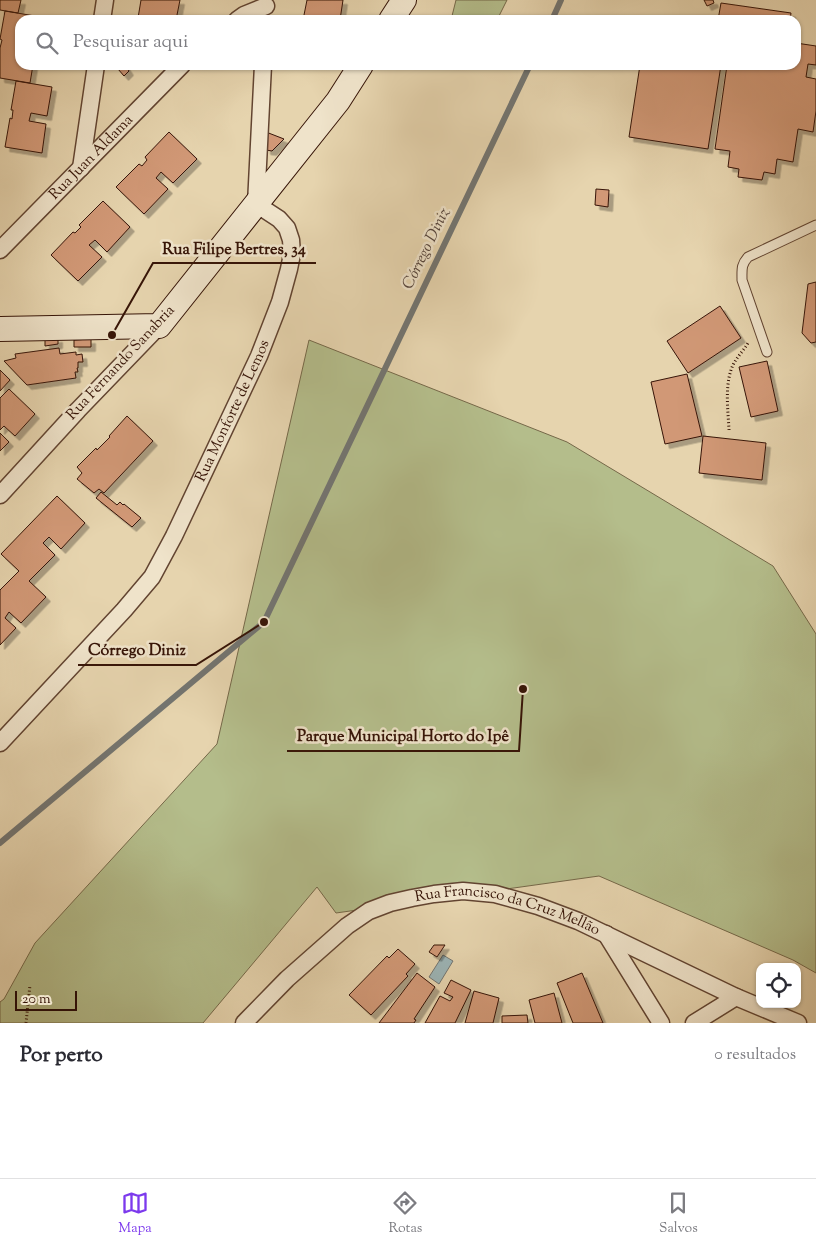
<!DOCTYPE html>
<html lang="pt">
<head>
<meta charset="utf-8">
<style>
  :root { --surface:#fff; --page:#f7f7f7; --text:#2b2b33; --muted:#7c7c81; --line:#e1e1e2; --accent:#7c3aed }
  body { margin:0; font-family:"Sorts Mill Goudy",serif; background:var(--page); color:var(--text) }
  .controls { position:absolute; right:15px; bottom:15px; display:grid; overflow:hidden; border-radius:10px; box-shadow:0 1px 4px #0004 }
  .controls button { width:45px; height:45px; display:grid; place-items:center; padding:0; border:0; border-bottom:1px solid var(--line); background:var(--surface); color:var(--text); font:25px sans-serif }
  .scale { position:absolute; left:15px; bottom:12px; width:62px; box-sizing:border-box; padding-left:5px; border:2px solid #361407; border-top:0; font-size:14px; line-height:18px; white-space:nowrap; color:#361407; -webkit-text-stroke:4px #efe3ca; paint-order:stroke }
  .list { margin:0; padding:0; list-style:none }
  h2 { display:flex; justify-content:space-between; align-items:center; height:65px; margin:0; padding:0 20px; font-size:21px }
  h2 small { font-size:16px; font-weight:400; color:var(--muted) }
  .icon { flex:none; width:28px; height:28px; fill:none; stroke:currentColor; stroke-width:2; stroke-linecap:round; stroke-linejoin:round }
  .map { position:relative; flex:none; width:816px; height:1023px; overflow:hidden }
  .search { position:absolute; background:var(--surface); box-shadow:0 1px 4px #0004; left:15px; right:15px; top:15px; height:55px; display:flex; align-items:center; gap:12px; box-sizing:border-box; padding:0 18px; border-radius:15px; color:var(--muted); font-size:19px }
  .sheet { height:155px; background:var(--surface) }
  nav { display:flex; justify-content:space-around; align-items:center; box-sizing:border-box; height:70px; border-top:1px solid var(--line); background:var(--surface); font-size:14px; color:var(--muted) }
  nav a { display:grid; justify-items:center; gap:2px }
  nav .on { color:var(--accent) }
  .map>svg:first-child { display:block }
  .green { fill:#b4bd8b; stroke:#756849 }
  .water { fill:#9cb5b7; stroke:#737571 }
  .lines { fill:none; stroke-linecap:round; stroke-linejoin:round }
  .stream { stroke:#737571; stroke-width:6 }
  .building { fill:#d19876; stroke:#361407; filter:url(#shadow) }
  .lane-casing { stroke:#624431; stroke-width:11 }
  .street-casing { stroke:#624431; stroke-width:19 }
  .secondary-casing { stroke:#361407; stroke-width:26 }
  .path { stroke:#361407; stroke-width:3; stroke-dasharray:1 2.5; stroke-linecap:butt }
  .lane { stroke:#efe3ca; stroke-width:9 }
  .street { stroke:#efe3ca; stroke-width:16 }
  .secondary { stroke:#efe3ca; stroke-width:24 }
  .labels { text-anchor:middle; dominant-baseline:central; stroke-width:5; stroke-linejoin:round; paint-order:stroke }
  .street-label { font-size:15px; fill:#361407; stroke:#efe3ca }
  .water-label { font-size:16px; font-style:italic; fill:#55443c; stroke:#efe3ca }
  .leader { fill:none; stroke:#361407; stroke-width:2 }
  .callout-dot { fill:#361407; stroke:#efe3ca; stroke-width:2 }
  .callout-label { font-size:16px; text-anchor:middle; font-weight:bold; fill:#361407; stroke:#efe3ca; stroke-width:5; stroke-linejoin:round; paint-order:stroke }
</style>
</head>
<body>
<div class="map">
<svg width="816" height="1023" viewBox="0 0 816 1023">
  <defs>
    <filter id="shadow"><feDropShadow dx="4.5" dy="4.5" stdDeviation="0" flood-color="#0004"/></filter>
  </defs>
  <rect width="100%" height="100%" fill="#e6d4ae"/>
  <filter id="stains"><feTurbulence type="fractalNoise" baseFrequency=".004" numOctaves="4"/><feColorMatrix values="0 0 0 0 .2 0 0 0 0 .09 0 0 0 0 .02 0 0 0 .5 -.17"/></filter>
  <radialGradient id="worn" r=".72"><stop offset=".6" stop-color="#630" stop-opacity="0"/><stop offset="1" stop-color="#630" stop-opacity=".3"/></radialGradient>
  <path class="green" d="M456,0H507L497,20H451Z
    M309,340L567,442L773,566L816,634V973L793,960L599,876L336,913L317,887L203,1023H0V1002L4,999L35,943L217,744Z"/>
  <path class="water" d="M443,955L453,961L439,984L429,977Z"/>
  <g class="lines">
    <path class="stream" d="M552,20L561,0
      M0,843L264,622L530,65"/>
  </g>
  <path class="building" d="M0,0H21L18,13L0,10Z
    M141,0H180L176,20H148L138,18Z
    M307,0H343L340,20H303Z
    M704,0H713L714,3L707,6Z
    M721,3L791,13L790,20H718Z
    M5,11L41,17L40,20H20L19,51H20V65H33L30,83L0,78V48L2,40L0,39Z
    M796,43L816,46V65L808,64L806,77L816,79V111L813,132L798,129L793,162L777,159L775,174L764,172L762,180L738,177L739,169L728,167L730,151L715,149L727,65H796Z
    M124,65H125L129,71L124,76L118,69Z
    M640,65H721L708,149L629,137Z
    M16,81L52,87L47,116L31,113L29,121L46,124L42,153L5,147L10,118L12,119L13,110H11Z
    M169,132L197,159L173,183L161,172L156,178L168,189L144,214L116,187L139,164L142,166L147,160L145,157Z
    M266,132L284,139L272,151L266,150Z
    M596,189L609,190L608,207L595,205Z
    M103,201L130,227L107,252L95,240L89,245L102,257L78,281L51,255L73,232L75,233L81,227L79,225Z
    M816,282V342L811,343L802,333L808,284Z
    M720,306L741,338L688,373L667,341Z
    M58,338V344L45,346V339Z
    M91,339V347H74V340Z
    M59,348L60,354L76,352V355L82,354L83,362H78V368H77L78,372H75L76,378L27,385L4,361L16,358L15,354Z
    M767,361L778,411L751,417L739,367Z
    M0,370L10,380L0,391Z
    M687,374L702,436L665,444L651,382Z
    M9,389L35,414L15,436L4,426L0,430V398Z
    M127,416L153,441L104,493L99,489L94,493L77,479L82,473L77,467L96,448L97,450L110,437L109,436Z
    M0,433L9,442L0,451Z
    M703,436L766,443L762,480L699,473Z
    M101,492L117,505L120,502L123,505L124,504L141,518L132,527L96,498Z
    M57,496L85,523L61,549L49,537L43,543L55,555L29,581L46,597L21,623L9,612L5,618L16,628L0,645V590L19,571L1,554Z
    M434,945H445L437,957L429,952Z
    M398,949L415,964L406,974L408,976L371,1015L349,995L387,956L389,958Z
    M417,973L435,987L414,1019L416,1020L414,1023H379Z
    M582,973L603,1023H573L557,983Z
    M451,980L471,990L455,1023H425L440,996L450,1001L453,997L444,993Z
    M474,991L499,998L493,1023H465Z
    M554,993L562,1023H535L529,1000Z
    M527,1015L528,1023H502V1016Z"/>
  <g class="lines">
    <defs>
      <path id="lane" d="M767,352L742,280C742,269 741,265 748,257L816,225"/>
      <g id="street">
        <path d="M102,20L105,0"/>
        <path d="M237,20L244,15L266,6"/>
        <path d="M81,168L96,65"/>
        <path id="s1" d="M0,250L182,65"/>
        <path d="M0,495L78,410L159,326"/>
        <path id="s2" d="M0,743L124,610L152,577L174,536L259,356L280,302L289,269L292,254L291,240L287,228L279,219L256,204L263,65"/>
        <path d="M606,934L661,1023"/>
        <path id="s3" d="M244,1023L287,979L347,926L369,911L390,903L412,898L434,894L463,891L495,894L538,906L578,921L736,997L798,1023"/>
        <path d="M694,1023L736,997"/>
      </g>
      <path id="secondary" d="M391,20L404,0
        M0,329L159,326L338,101L361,65"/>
    </defs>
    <use href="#lane" class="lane-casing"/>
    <use href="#street" class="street-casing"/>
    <use href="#secondary" class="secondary-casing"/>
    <path class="path" d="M729,430C728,409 724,382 734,363C738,356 744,350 748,343
      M26,1023L30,985"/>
    <use href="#lane" class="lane"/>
    <use href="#street" class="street"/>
    <use href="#secondary" class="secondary"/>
  </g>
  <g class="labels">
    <g class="street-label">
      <text stroke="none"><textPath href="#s1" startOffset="130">Rua Juan Aldama</textPath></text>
      <text transform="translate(121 363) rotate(-47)">Rua Fernando Sanabria</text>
      <text stroke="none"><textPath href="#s2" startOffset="410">Rua Monforte de Lemos</textPath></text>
      <text stroke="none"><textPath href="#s3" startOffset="312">Rua Francisco da Cruz Mellão</textPath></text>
    </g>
    <g class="water-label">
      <text transform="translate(427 249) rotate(-64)">Córrego Diniz</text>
    </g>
  </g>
  <path class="leader" d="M112 335L153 263H316M264 622L196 665H78M523 689L519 751H287"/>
  <g class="callout-dot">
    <circle cx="112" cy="335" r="5"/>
    <circle cx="264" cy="622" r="5"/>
    <circle cx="523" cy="689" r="5"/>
  </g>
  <g class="callout-label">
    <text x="234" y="254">Rua Filipe Bertres, 34</text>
    <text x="137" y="655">Córrego Diniz</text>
    <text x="403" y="741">Parque Municipal Horto do Ipê</text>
  </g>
  <rect width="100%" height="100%" filter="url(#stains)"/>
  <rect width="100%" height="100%" fill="url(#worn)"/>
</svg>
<div class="controls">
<button><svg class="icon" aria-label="locate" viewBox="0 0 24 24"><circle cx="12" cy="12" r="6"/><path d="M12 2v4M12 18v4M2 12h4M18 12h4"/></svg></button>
</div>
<div class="scale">20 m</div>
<div class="search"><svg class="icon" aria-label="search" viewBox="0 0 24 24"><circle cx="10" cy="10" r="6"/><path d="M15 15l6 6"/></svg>Pesquisar aqui</div>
</div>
<section class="sheet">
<h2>Por perto<small>0 resultados</small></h2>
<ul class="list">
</ul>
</section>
<nav>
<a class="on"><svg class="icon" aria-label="map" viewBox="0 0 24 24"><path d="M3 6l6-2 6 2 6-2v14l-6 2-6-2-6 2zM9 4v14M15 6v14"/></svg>Mapa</a>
<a><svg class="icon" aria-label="directions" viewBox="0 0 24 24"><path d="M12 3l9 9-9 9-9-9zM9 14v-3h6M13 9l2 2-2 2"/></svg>Rotas</a>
<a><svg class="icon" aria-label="saved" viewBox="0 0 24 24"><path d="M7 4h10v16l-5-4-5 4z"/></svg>Salvos</a>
</nav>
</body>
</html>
